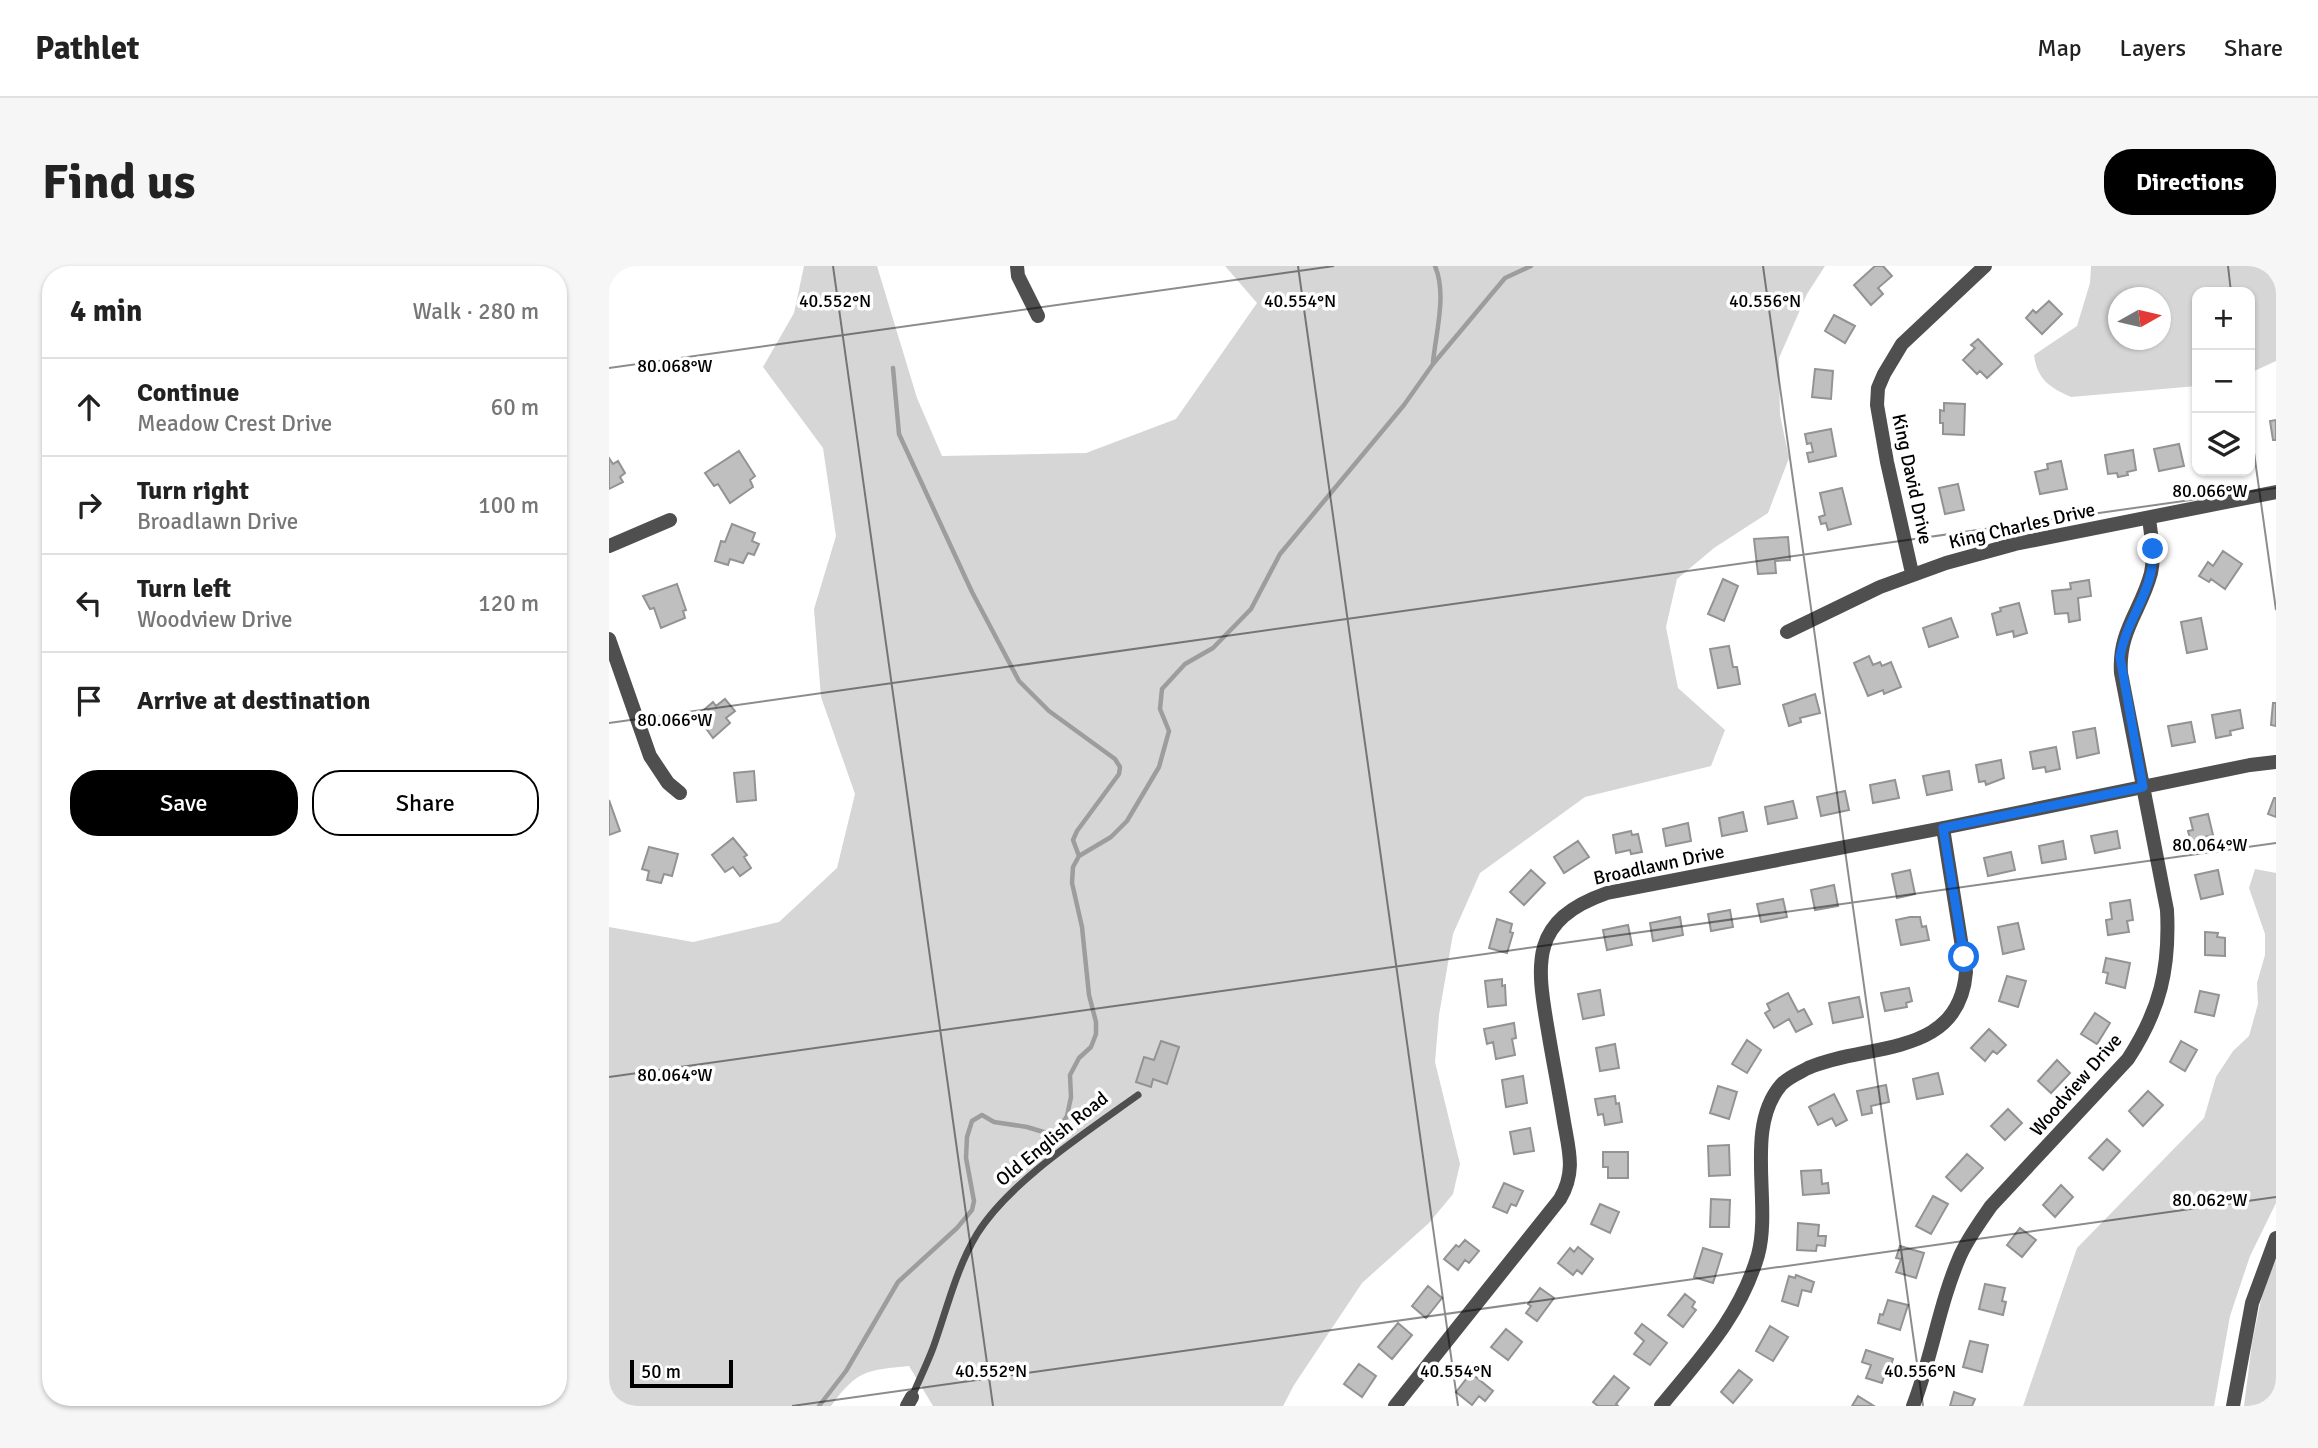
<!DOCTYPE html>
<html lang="en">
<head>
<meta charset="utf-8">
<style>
  :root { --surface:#fff; --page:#f6f6f6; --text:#222; --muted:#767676; --line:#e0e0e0; --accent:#000 }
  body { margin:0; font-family:Signika,sans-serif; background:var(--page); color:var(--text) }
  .controls { position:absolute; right:21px; top:21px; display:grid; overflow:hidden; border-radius:14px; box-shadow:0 2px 5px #0004 }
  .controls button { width:63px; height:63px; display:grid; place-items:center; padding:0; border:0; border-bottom:2px solid var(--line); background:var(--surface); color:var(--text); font:35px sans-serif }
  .compass { position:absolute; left:1499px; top:21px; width:63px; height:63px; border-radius:50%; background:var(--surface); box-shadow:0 2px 5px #0004; rotate:82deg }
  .scale { position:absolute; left:21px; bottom:18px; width:103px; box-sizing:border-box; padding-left:7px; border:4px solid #000; border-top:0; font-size:19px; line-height:24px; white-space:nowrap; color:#000; -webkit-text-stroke:5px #fff; paint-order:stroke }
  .stop { position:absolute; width:21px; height:21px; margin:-16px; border:5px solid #1a73e8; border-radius:50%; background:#fff }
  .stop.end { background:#1a73e8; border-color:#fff; box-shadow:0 2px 7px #0008 }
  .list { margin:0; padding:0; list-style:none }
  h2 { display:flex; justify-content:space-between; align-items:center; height:91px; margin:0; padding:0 28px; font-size:30px }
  h2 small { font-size:23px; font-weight:400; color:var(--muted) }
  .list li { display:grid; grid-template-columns:46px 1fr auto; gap:21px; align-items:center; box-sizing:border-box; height:98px; padding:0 28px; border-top:2px solid var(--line) }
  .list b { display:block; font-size:26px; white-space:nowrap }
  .list p { margin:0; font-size:23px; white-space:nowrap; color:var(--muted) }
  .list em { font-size:23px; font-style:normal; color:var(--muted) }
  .actions { display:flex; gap:14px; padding:21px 28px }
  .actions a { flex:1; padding:16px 0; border:2px solid var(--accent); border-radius:28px; text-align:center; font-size:24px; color:var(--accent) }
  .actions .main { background:var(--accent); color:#fff }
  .icon { flex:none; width:38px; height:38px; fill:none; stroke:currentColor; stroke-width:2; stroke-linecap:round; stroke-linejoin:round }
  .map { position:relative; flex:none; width:1667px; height:1140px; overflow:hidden; border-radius:28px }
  header { display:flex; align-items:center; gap:42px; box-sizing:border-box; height:98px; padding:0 35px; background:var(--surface); border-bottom:2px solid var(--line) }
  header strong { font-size:33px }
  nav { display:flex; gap:38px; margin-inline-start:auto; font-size:24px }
  .intro { display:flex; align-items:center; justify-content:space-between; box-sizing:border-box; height:168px; padding:0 42px }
  h1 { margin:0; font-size:49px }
  .button { padding:18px 32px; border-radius:28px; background:var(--accent); color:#fff; font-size:24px; font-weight:700 }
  main { display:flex; gap:42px; padding:0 42px }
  aside { flex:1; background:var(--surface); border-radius:28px; box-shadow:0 2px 5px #0004 }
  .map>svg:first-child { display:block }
  .green { fill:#d6d6d6; fill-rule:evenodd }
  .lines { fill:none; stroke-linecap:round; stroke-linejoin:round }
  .stream { stroke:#9d9d9d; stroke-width:4.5 }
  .building { fill:#bfbfbf; stroke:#939393; stroke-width:2 }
  .service { stroke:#4f4f4f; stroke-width:7 }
  .minor { stroke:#4f4f4f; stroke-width:14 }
  .route { stroke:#1a73e8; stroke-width:9 }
  .ticks { fill:none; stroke:#000; stroke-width:2; stroke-opacity:0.45 }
  .labels { text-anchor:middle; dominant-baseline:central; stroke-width:7; stroke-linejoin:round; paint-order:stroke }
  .street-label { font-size:19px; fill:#000; stroke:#fff }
  .ticks-label { font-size:18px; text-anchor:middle; fill:#000; stroke:#fff; stroke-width:7; stroke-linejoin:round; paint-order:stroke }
</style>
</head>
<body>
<header>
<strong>Pathlet</strong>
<nav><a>Map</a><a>Layers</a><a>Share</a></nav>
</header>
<div class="intro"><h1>Find us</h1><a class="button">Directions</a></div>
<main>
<aside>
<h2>4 min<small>Walk · 280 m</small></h2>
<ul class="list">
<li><svg class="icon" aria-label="ahead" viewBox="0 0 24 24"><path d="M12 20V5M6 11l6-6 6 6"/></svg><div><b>Continue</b><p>Meadow Crest Drive</p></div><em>60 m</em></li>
<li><svg class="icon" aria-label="right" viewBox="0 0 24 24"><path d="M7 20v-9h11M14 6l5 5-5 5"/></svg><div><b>Turn right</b><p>Broadlawn Drive</p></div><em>100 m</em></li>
<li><svg class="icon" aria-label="left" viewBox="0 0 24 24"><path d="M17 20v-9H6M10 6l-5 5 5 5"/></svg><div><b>Turn left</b><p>Woodview Drive</p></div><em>120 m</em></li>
<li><svg class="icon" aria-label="arrive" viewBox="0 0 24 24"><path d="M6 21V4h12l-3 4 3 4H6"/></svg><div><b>Arrive at destination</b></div></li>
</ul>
<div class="actions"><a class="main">Save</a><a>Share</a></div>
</aside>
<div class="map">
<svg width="1667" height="1140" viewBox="0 0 1667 1140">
  <rect width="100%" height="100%" fill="#fff"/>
  <path class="green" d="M195,0H268L308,132L333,190L477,187L567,153L648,37L616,0H1216L1198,28L1170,92L1171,149L1180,192L1159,247L1105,282L1068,313L1057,361L1069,422L1116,464L1102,500L976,531L871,607L844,668L830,749L826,796L851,898L844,928L820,957L753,1017L685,1119L674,1140H324L300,1100C258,1104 248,1104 222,1140H0V661L84,676L170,656L228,602L246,528L212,431L205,343L227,270L214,182L154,101L185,47Z
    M1482,0H1667V95L1641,107V26H1588V120L1462,131C1441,122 1428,113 1425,89L1468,60L1481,17ZM1510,32H1552V74H1510Z
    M1646,603L1667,607V937L1641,990L1621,1050L1605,1140H1414L1468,982L1595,852L1607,811L1624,785L1640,770L1649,738L1648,717L1656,689V668L1640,622Z
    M1667,993V1140H1635L1643,1077L1654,1024Z"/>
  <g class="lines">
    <path class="stream" d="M824,96C827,66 838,28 826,0
      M284,102L290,168L363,326L410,415L440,445L506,493L511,501L510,508L468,565L464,574L470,590
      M210,1140L237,1105L289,1016L348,962L363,944L365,935L357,892L358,871L363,855L373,849L385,856L418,861L441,868L449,865L458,850L462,831L461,809L470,792L482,781L487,768V756L480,729L473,661L463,617L464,601L470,590L502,571L518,555L550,501L560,465L551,443L553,423L576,398L604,382L642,343L671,288L795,139L824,98L896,12L922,0"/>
  </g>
  <path class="building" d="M1266,0H1274L1283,10L1269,22L1274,28L1262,39L1245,19Z
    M1440,35L1453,48L1433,68L1417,52L1424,44L1427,47Z
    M1225,49L1246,60L1236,77L1216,65Z
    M1369,73L1393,98L1378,112L1371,105L1368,108L1354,94L1366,82L1362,79Z
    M1206,103L1224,105L1222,133L1203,131Z
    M1335,137L1356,138L1355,169L1334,168V157H1331V144L1335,145Z
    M1667,154V174H1664L1661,155Z
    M1222,163L1227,190L1200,196L1198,187L1204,186L1202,177L1198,178L1196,168Z
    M1570,178L1575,200L1550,205L1545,183Z
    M1524,184L1527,204L1518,206L1519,209L1509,211L1508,207L1499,208L1496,189Z
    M130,185L146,210L141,214L144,221L121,237L109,218L105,220L96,207Z
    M0,192L4,198L9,195L16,207L11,211L14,216L0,223Z
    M1452,195L1458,223L1431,228L1426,206L1439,203L1438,198Z
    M1349,218L1355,244L1336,248L1330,222Z
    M1233,222L1242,258L1219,264L1217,257L1212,258L1210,251L1216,249L1211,227Z
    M123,258L146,267L143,275L150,278L145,289L139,287L134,297L121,293L119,299L106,295L112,275L116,276Z
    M1179,271L1181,294L1166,295L1167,307L1149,308L1145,273Z
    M1614,285L1633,298L1616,323L1602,313L1600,316L1590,310L1599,296L1604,300Z
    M1114,313L1129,320L1115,355L1099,348Z
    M1480,314L1482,330L1469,332L1471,354L1460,356L1459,347L1446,348L1443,325L1462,323L1461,317Z
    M68,318L77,344L74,345L76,352L52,362L45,342L41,343L34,330Z
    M1410,337L1418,367L1405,371L1404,365L1388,369L1383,348L1392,345L1391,342Z
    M1342,352L1349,371L1320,381L1314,362Z
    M1592,352L1598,383L1578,387L1572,356Z
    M1120,380L1124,401H1128L1131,418L1109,422L1101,383Z
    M1260,390L1264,399L1271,396L1273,400L1282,396L1292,421L1275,428L1274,424L1259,430L1245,397Z
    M1206,428L1211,447L1191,452L1192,456L1180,460L1174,439Z
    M116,433L126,445L117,452L121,457L104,472L88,450L104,436L107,440Z
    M1664,437H1667V460L1662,459Z
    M1631,444L1634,462L1621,465L1622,469L1607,472L1603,449Z
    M1582,456L1586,476L1563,480L1559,460Z
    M1486,462L1490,487L1468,492L1464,466Z
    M1447,481L1451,503L1437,506L1436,501L1424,503L1421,486Z
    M1392,494L1395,512L1377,519L1376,515L1370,516L1367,499Z
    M145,505L147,534L128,536L125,507Z
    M1340,505L1343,524L1318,529L1314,510Z
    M1286,514L1290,532L1264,537L1261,519Z
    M1236,525L1240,544L1212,550L1208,531Z
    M1665,532H1667V551L1659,548Z
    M0,534L11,565L0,569Z
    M1184,535L1188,552L1159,558L1156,541Z
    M1134,546L1138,565L1113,570L1110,552Z
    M1599,548L1604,569L1596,571L1597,577L1583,580L1579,565L1584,564L1581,552Z
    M1079,557L1082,575L1057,580L1054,563Z
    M1022,565L1023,569L1029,568L1033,586L1022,588L1021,584L1007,587L1004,569Z
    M1508,565L1511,582L1486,587L1482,570Z
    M124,572L138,589L135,591L142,602L131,610L124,601L116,606L103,589Z
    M969,575L980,591L955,607L945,591Z
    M1454,575L1457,593L1433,597L1430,580Z
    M40,581L69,588L63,610L55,608L52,617L38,614L40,605L33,603Z
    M1402,586L1406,604L1379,610L1375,592Z
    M922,604L936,617L915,639L901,626Z
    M1301,604L1306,628L1288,632L1283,608Z
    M1609,604L1614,628L1592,633L1586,609Z
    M1225,619L1229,640L1206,644L1202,624Z
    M1174,633L1178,651L1152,656L1148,638Z
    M1521,634L1524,654L1518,655L1520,666L1499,669L1497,654L1503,653L1501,637Z
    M1121,644L1124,661L1102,665L1099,648Z
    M1071,651L1074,669L1044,675L1041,657Z
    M1301,651H1311L1313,661L1317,660L1320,674L1292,679L1287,654Z
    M888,653L903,658L901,666L904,667L898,687L880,682Z
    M1409,657L1415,683L1394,688L1389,661Z
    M1019,659L1023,679L998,684L994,664Z
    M1596,666L1609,667L1608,671L1616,672V690L1596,689Z
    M1497,692L1521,697L1516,722L1497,717L1499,707L1494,706Z
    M1398,710L1417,715L1409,741L1390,735Z
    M893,713V720L896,719L897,739L879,741L876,715Z
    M1300,722L1303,735L1297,737L1298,741L1276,745L1272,727Z
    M991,724L995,749L974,753L969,728Z
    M1591,725L1610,729L1605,750L1586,746Z
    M1179,727L1189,746L1195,743L1203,758L1187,766L1180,753L1165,762L1156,747L1161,744L1158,738Z
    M1250,731L1254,751L1224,757L1220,737Z
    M1486,747L1501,757L1488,778L1472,768Z
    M905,757L907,772L903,773L906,789L887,793L884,776L878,778L875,763Z
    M1380,763L1397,779L1388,788L1384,785L1376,795L1362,782Z
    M1138,774L1152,784L1138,807L1123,798Z
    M552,775L570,781L558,818L544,813L542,821L527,816L535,791L545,794Z
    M1572,775L1588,784L1576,805L1561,796Z
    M1006,778L1010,802L991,805L987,782Z
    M1448,794L1461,807L1442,827L1429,815Z
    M1329,807L1334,828L1308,833L1304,813Z
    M914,810L918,837L897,841L893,814Z
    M1277,819L1280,836L1262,840L1263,847L1253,849L1248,825Z
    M1109,820L1128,826L1120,853L1101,847Z
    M1539,825L1554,839L1534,860L1520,845Z
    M1225,828L1238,854L1227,860L1223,852L1209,859L1200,841Z
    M1006,830L1007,838L1010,837L1013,856L996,859L994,848L989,849L986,833Z
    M1399,843L1413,857L1396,874L1382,860Z
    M921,862L925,885L905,888L901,866Z
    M1498,873L1511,885L1494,904L1480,892Z
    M1120,879L1121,909L1100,910L1099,880Z
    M994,886H1019V912H999V901H994Z
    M1358,888L1374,902L1352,925L1337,911Z
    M1212,904L1213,918L1219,917L1220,927L1194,929L1192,905Z
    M895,917L914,925L907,940L902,938L898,947L884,941Z
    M1452,919L1464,931L1446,951L1434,939Z
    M1324,930L1339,938L1322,968L1307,960Z
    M1102,933L1121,934L1120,961H1101Z
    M991,938L1010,946L1001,967L982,958Z
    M1189,957L1210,959L1209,970H1217L1216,980L1208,979L1207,985L1188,984Z
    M1411,962L1427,974L1413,991L1398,979Z
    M856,974L870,985L860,997L856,994L849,1004L835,993L847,979L850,981Z
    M1291,980L1315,987L1307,1012L1287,1006L1292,993L1287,992Z
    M969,981L984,993L973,1008L968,1004L964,1009L949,997L961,982L965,986Z
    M1094,982L1113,988L1104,1017L1085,1011Z
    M1187,1009L1205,1016L1202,1026L1193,1024L1189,1040L1173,1035L1180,1010L1186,1012Z
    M1376,1018L1396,1022L1393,1035L1397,1036L1394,1049L1370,1043Z
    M819,1020L833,1032L817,1052L803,1040Z
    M931,1022L945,1032L928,1055L917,1047L922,1040L919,1038Z
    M1076,1028L1086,1036L1083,1041L1087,1044L1074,1061L1059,1049Z
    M1279,1034L1299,1039L1291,1064L1269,1057L1271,1048L1274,1049Z
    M789,1057L803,1069L783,1093L769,1081Z
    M1033,1058L1058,1077L1041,1099L1025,1088L1035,1075L1026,1067Z
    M1161,1060L1179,1071L1164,1095L1147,1085Z
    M897,1063L913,1076L899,1094L882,1081Z
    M1361,1075L1379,1079L1373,1106L1354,1101Z
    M1257,1084L1284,1093L1282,1099L1279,1098L1273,1117L1257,1112L1262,1099L1253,1096Z
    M750,1098L767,1110L753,1131L735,1118Z
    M1130,1104L1143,1114L1124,1137L1112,1126Z
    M862,1107L884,1125L876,1135L870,1130L863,1139L847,1126Z
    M1005,1110L1020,1122L1007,1138L1009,1140H989L984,1136Z
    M1345,1126L1366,1133L1363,1140H1341Z
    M1249,1130L1265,1140H1243Z"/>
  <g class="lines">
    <path class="service" d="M303,1131C310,1114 318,1098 324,1082C338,1043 347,1003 368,968C401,915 479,865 529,829"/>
    <path class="minor" d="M408,0L409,10L429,50
      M0,280L61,254
      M1303,307L1278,196L1268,139L1269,122L1275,108L1293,78L1376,0
      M1178,366L1271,321L1337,297L1406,278L1667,226
      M0,373L41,490L59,517L71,527
      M298,1140L303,1131
      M786,1140L951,933C967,906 960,885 955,856C950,825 944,795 939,765C927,696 921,654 998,627L1334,562L1641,499L1667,496
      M1052,1140C1091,1092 1131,1051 1149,989C1163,937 1135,862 1172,819C1179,811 1190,807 1199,802C1258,776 1350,793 1357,706L1334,562
      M1304,1140C1323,1091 1330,1038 1351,990C1359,972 1371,956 1382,940L1519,793C1551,744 1561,703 1558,644L1512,407C1509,365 1532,345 1542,307C1546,289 1542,270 1540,252
      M1624,1140L1643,1037L1667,972"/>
  </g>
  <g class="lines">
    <path class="route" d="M1355,691L1334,562L1534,521L1511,391C1516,359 1536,336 1542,306C1544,298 1543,290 1544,283"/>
  </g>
  <path class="ticks" d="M224,0L384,1140M689,0L849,1140M1154,0L1314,1140M1619,0L1622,26M0,102L725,0M1641,158L1667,344M0,457L1667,222M0,811L1667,577M183,1140L1667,931"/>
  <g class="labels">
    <g class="street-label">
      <text transform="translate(1303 213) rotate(78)">King David Drive</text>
      <text transform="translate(1413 260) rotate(-13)">King Charles Drive</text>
      <text transform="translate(1050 599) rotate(-12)">Broadlawn Drive</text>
      <text transform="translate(1467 819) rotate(-49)">Woodview Drive</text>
      <text transform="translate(443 873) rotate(-39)">Old English Road</text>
    </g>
  </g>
  <g class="ticks-label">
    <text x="226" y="41">40.552°N</text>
    <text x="691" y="41">40.554°N</text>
    <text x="1156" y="41">40.556°N</text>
    <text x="66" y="106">80.068°W</text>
    <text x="1601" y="231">80.066°W</text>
    <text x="66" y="460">80.066°W</text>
    <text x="1601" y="585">80.064°W</text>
    <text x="66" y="815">80.064°W</text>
    <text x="1601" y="940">80.062°W</text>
    <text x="382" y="1111">40.552°N</text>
    <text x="847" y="1111">40.554°N</text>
    <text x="1311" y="1111">40.556°N</text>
  </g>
</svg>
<div class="controls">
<button>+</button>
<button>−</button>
<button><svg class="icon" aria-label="layers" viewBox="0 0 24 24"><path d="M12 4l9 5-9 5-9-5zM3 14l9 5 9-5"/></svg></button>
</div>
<svg class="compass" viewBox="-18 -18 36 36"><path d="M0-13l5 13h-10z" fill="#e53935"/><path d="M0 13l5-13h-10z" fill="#767676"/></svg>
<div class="scale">50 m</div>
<div class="stop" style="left:1355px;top:691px"></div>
<div class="stop end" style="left:1544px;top:283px"></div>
</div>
</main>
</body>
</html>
